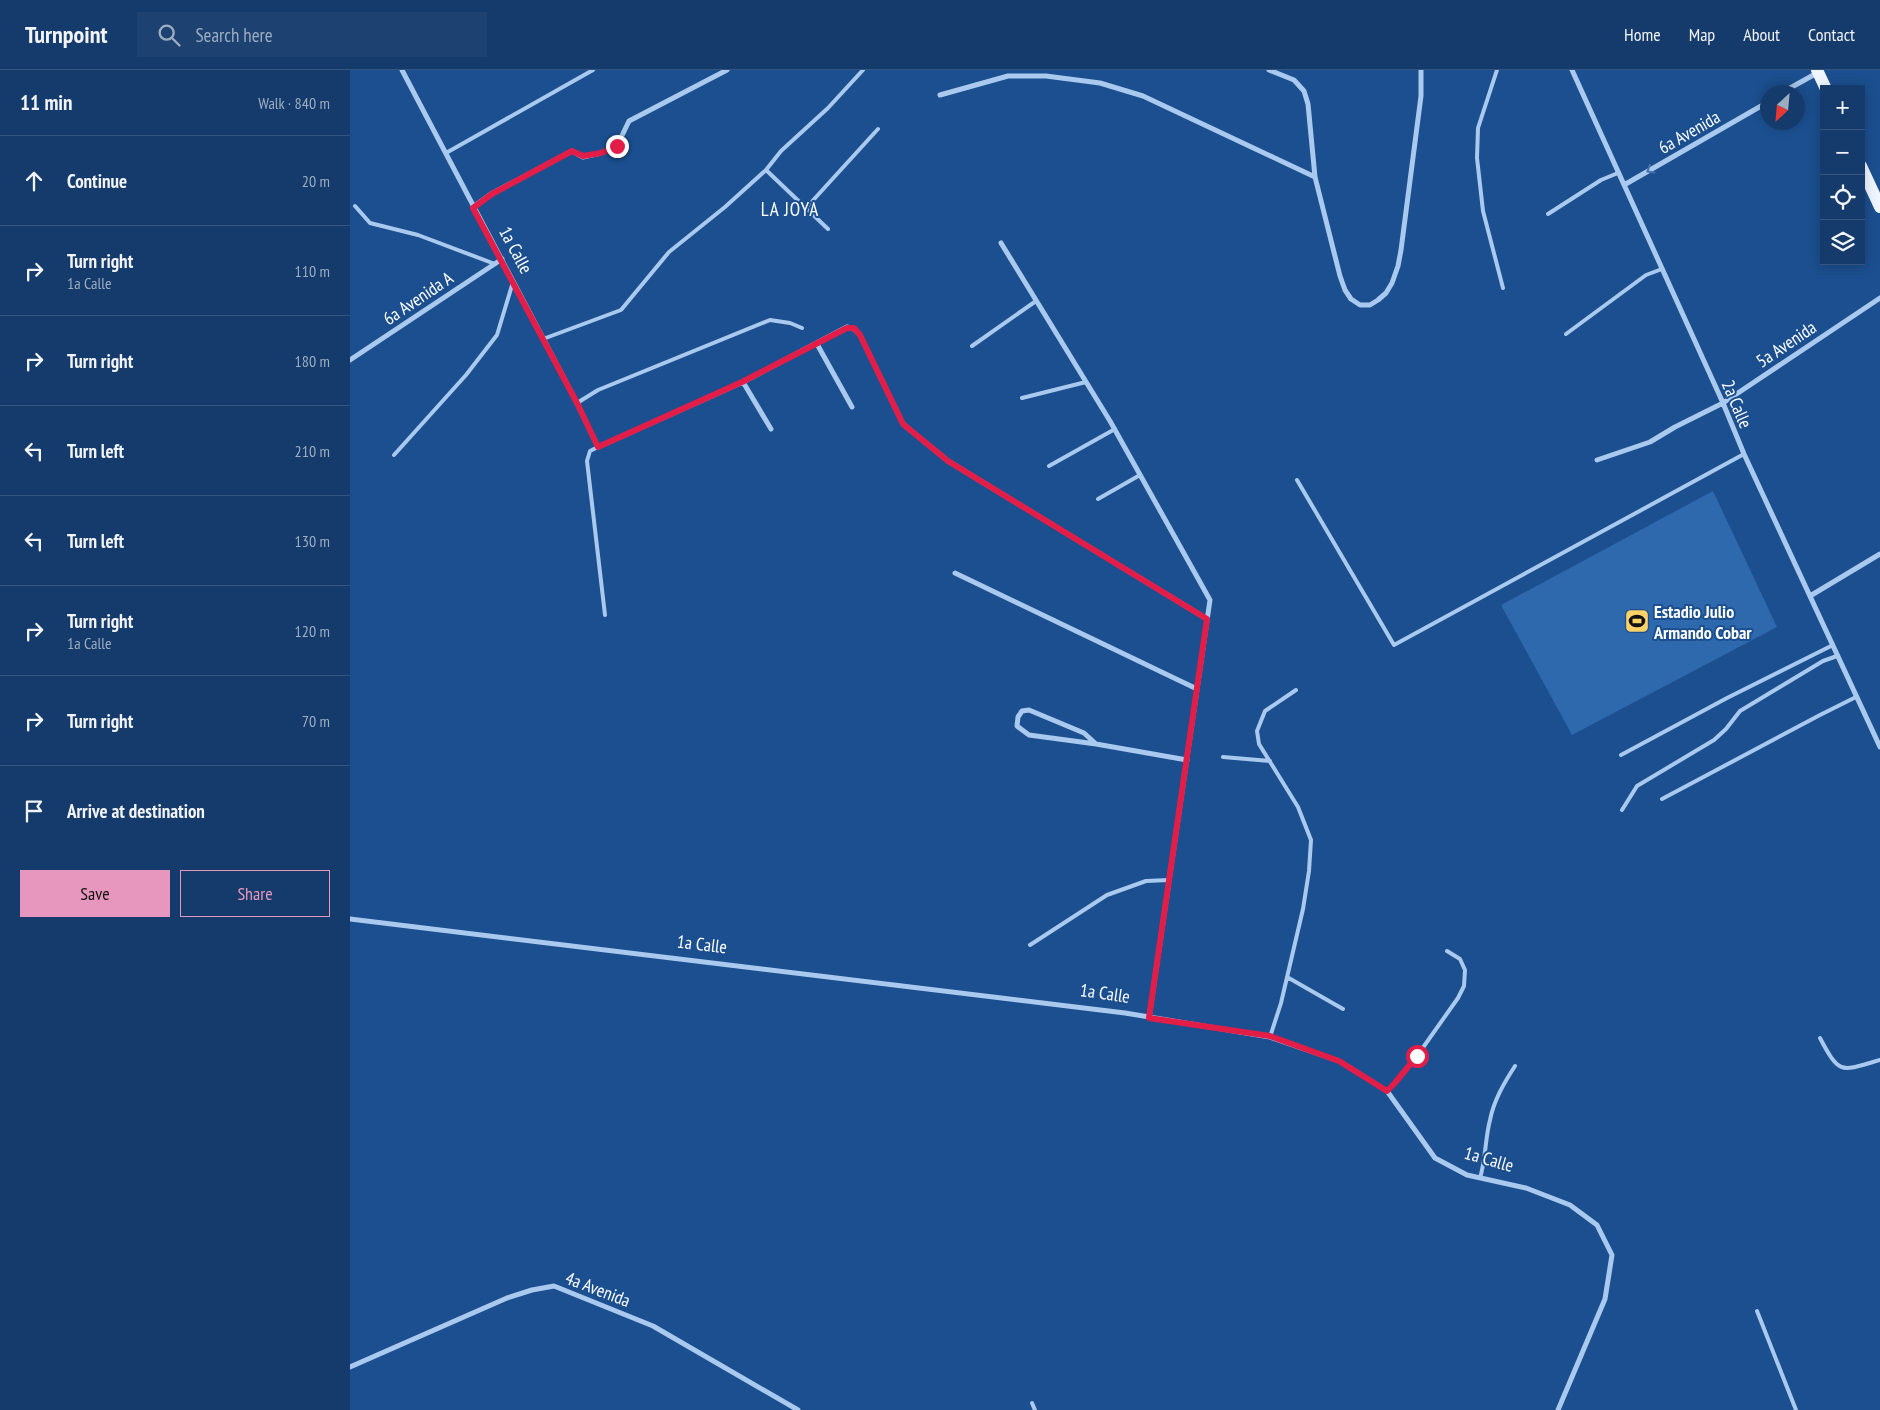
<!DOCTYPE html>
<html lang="en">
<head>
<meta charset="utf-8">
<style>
  :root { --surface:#143b6b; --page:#1d4271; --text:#f1f3f6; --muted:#9dadc1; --line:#33557e; --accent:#e797bd }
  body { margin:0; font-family:"PT Sans Narrow",sans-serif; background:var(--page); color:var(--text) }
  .controls { position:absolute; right:15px; top:15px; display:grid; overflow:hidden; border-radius:0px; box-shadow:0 2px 12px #0003 }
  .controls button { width:45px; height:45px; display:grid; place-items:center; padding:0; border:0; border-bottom:1px solid var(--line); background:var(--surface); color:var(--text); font:25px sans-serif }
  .compass { position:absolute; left:1410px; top:15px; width:45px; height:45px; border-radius:50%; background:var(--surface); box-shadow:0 2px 12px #0003; rotate:206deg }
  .stop { position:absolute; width:15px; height:15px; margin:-11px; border:4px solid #e11d48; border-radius:50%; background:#fff }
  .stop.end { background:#e11d48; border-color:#fff; box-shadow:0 1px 5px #0008 }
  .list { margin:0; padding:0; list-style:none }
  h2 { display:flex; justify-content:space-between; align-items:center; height:65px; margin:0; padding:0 20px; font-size:21px }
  h2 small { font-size:16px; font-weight:400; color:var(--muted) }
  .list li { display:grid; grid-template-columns:32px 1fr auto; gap:15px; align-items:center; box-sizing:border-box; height:90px; padding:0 20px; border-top:1px solid var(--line) }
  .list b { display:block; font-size:19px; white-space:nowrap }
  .list p { margin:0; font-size:16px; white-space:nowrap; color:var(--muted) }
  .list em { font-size:16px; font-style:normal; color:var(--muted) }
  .actions { display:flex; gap:10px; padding:15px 20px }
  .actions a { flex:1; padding:11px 0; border:1px solid var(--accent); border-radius:0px; text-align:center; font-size:18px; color:var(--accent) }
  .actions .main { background:var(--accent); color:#111 }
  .icon { flex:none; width:28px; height:28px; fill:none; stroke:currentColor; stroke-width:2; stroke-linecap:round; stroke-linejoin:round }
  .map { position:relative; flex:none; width:1530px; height:1340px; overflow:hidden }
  header { display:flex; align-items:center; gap:30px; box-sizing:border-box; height:70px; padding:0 25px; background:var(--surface); border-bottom:1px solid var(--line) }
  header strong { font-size:24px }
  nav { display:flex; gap:28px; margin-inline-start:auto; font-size:18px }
  .search { width:350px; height:45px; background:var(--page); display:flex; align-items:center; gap:12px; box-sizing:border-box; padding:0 18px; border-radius:0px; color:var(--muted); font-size:19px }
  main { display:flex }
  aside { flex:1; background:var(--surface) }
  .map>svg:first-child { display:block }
  .green { fill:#2e69ad }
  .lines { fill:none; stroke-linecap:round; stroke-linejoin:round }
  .service { stroke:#a9c9ee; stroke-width:4 }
  .minor { stroke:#a9c9ee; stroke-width:5 }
  .primary { stroke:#f0f6ff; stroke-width:12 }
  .oneway { stroke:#4674ac }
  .route { stroke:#e11d48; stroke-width:6 }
  .labels { text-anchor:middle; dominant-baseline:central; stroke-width:4; stroke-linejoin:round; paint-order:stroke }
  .street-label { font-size:18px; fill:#fff; stroke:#1b4f8f }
  .poi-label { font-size:18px; font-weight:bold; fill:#fff; stroke:#1b4f8f; text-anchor:start }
  .neighbourhood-label { font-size:19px; letter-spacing:1px; fill:#fff; stroke:#1b4f8f }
</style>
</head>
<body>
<header>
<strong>Turnpoint</strong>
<div class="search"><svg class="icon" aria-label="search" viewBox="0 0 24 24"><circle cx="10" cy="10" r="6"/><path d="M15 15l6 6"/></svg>Search here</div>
<nav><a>Home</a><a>Map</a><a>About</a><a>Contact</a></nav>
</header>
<main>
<aside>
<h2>11 min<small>Walk · 840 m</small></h2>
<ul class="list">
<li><svg class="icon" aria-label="ahead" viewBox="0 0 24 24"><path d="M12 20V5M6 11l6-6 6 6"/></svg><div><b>Continue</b></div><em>20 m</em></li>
<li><svg class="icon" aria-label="right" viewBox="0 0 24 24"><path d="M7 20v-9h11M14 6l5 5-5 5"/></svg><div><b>Turn right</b><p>1a Calle</p></div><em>110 m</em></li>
<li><svg class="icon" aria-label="right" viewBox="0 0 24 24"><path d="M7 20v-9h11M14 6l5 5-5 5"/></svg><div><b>Turn right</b></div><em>180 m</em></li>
<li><svg class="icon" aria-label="left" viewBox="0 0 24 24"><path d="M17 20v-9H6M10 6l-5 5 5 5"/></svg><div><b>Turn left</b></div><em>210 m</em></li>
<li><svg class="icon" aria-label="left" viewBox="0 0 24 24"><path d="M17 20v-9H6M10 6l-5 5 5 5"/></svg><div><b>Turn left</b></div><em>130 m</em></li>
<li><svg class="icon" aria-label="right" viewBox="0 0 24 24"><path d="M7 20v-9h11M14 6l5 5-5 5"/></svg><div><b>Turn right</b><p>1a Calle</p></div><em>120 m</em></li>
<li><svg class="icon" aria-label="right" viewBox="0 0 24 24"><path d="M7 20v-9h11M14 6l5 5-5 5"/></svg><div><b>Turn right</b></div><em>70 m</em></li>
<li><svg class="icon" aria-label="arrive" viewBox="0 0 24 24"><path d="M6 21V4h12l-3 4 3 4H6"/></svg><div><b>Arrive at destination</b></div></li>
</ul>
<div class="actions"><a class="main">Save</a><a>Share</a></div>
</aside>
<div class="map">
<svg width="1530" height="1340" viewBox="0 0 1530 1340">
  <rect width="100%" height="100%" fill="#1b4f8f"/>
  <path class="green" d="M1363,421L1427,557L1222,665L1151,535Z"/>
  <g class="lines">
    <path class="service" d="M1147,0L1128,58L1127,88L1133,141L1153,218
      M96,83L243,0
      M416,100L478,159
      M5,136L20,153L68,165L145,194
      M456,138L528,59
      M1198,144L1251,110L1268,103
      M1216,264L1296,205L1312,199
      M193,269L271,240L319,182L375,137L416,100L431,81L478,38L513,0
      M622,276L686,231
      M672,328L736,312
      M227,333L248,320L420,250L440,253L452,258
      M248,377L240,381L237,391L255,545
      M44,385L116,305L147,265L163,212
      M699,396L765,359
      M947,410L1044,575L1394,384
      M748,429L790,405
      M1271,685L1377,628L1483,575
      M873,687L920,691
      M1312,729L1470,645L1506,627
      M1272,740L1287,716L1364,670L1376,659L1390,641L1473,591L1487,586
      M680,875L757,825L796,811L819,810
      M937,907L993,939
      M920,967L931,933L953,839L959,801L961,770L948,737L909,674L907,661L915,641L946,620
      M1470,968C1490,1006 1491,1001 1530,990
      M1037,1021L1044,1014L1067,986L1108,928L1114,916L1115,900L1110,889L1097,881
      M1130,1108C1136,1088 1135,1069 1140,1050C1144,1030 1154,1013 1165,996
      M1407,1241L1446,1340
      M682,1333L685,1340"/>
    <path class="minor" d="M52,0L227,333L248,377L393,312L497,257L504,259L510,265L553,354L598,391L857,549
      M919,0L944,10L954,21L958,34L965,107L990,206L995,220L1001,229L1010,235H1020L1028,230L1036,223L1042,213L1048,196L1051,180L1071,26V0
      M1222,0L1373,333L1394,384L1530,677
      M1433,22L1467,3
      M590,25L658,6H696L750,13L793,26L965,107
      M1274,115L1418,32
      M123,137L141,124L222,81L233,87L251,83L267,76L279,51L377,0
      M651,173L760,351L860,530L799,948
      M467,274L502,337
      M0,290L152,189
      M393,312L421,359
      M1247,390L1300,372L1325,357L1373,333L1530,228
      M605,503L847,619
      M1460,526L1530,484
      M746,674L734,663L679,640L672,641L668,647L667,656L679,665L746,674L837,690
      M0,849L775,943L920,967L989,991L1037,1021L1085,1088L1117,1105L1176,1118L1220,1135L1247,1155L1262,1185L1255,1229L1208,1340
      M0,1297L157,1228L182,1220L204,1216L303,1256L448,1340"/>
    <path class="primary" d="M1467,0L1476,19
      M1511,96L1530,137"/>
  </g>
  <defs><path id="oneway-chevron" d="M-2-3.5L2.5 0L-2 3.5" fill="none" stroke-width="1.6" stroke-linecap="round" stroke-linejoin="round" transform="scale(1.25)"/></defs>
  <use class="oneway" href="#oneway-chevron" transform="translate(1300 100) rotate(150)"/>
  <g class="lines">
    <path class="route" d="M267,76L251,83L233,86L222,81L142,124L123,138L227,333L248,377L392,312L497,258H504L510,265L553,354L598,391L857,549L799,948L920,966L989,991L1037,1021L1044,1014L1067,986"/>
  </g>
  <defs>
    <symbol id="stadium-square" viewBox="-11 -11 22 22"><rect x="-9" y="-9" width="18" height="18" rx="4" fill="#ffd166" stroke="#1b4f8f"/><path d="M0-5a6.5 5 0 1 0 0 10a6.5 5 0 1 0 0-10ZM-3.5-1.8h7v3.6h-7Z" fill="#111"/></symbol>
  </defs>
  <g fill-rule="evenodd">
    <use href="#stadium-square" x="1273" y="537" width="28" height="28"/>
  </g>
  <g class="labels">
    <g class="street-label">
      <text transform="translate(1339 62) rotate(-30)">6a Avenida</text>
      <text transform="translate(166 180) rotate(62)">1a Calle</text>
      <text transform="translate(68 228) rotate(-34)">6a Avenida A</text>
      <text transform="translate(1436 274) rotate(-34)">5a Avenida</text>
      <text transform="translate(1387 334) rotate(67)">2a Calle</text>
      <text transform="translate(352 874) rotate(7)">1a Calle</text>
      <text transform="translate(755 923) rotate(8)">1a Calle</text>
      <text transform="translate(1139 1089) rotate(16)">1a Calle</text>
      <text transform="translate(248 1219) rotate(21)">4a Avenida</text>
    </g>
    <g class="poi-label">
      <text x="1304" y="541">Estadio Julio<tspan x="1304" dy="21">Armando Cobar</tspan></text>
    </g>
    <g class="neighbourhood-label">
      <text x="440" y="139">LA JOYA</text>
    </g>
  </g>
</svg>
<div class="controls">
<button>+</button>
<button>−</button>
<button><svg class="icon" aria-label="locate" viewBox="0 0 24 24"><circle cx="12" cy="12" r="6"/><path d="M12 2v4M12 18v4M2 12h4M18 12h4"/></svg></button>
<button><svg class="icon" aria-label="layers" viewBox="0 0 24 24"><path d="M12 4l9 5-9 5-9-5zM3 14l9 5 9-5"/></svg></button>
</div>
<svg class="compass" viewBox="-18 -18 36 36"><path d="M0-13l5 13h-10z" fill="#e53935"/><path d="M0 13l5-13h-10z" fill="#9dadc1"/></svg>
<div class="stop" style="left:1067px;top:986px"></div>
<div class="stop end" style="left:267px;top:76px"></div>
</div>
</main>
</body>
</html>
